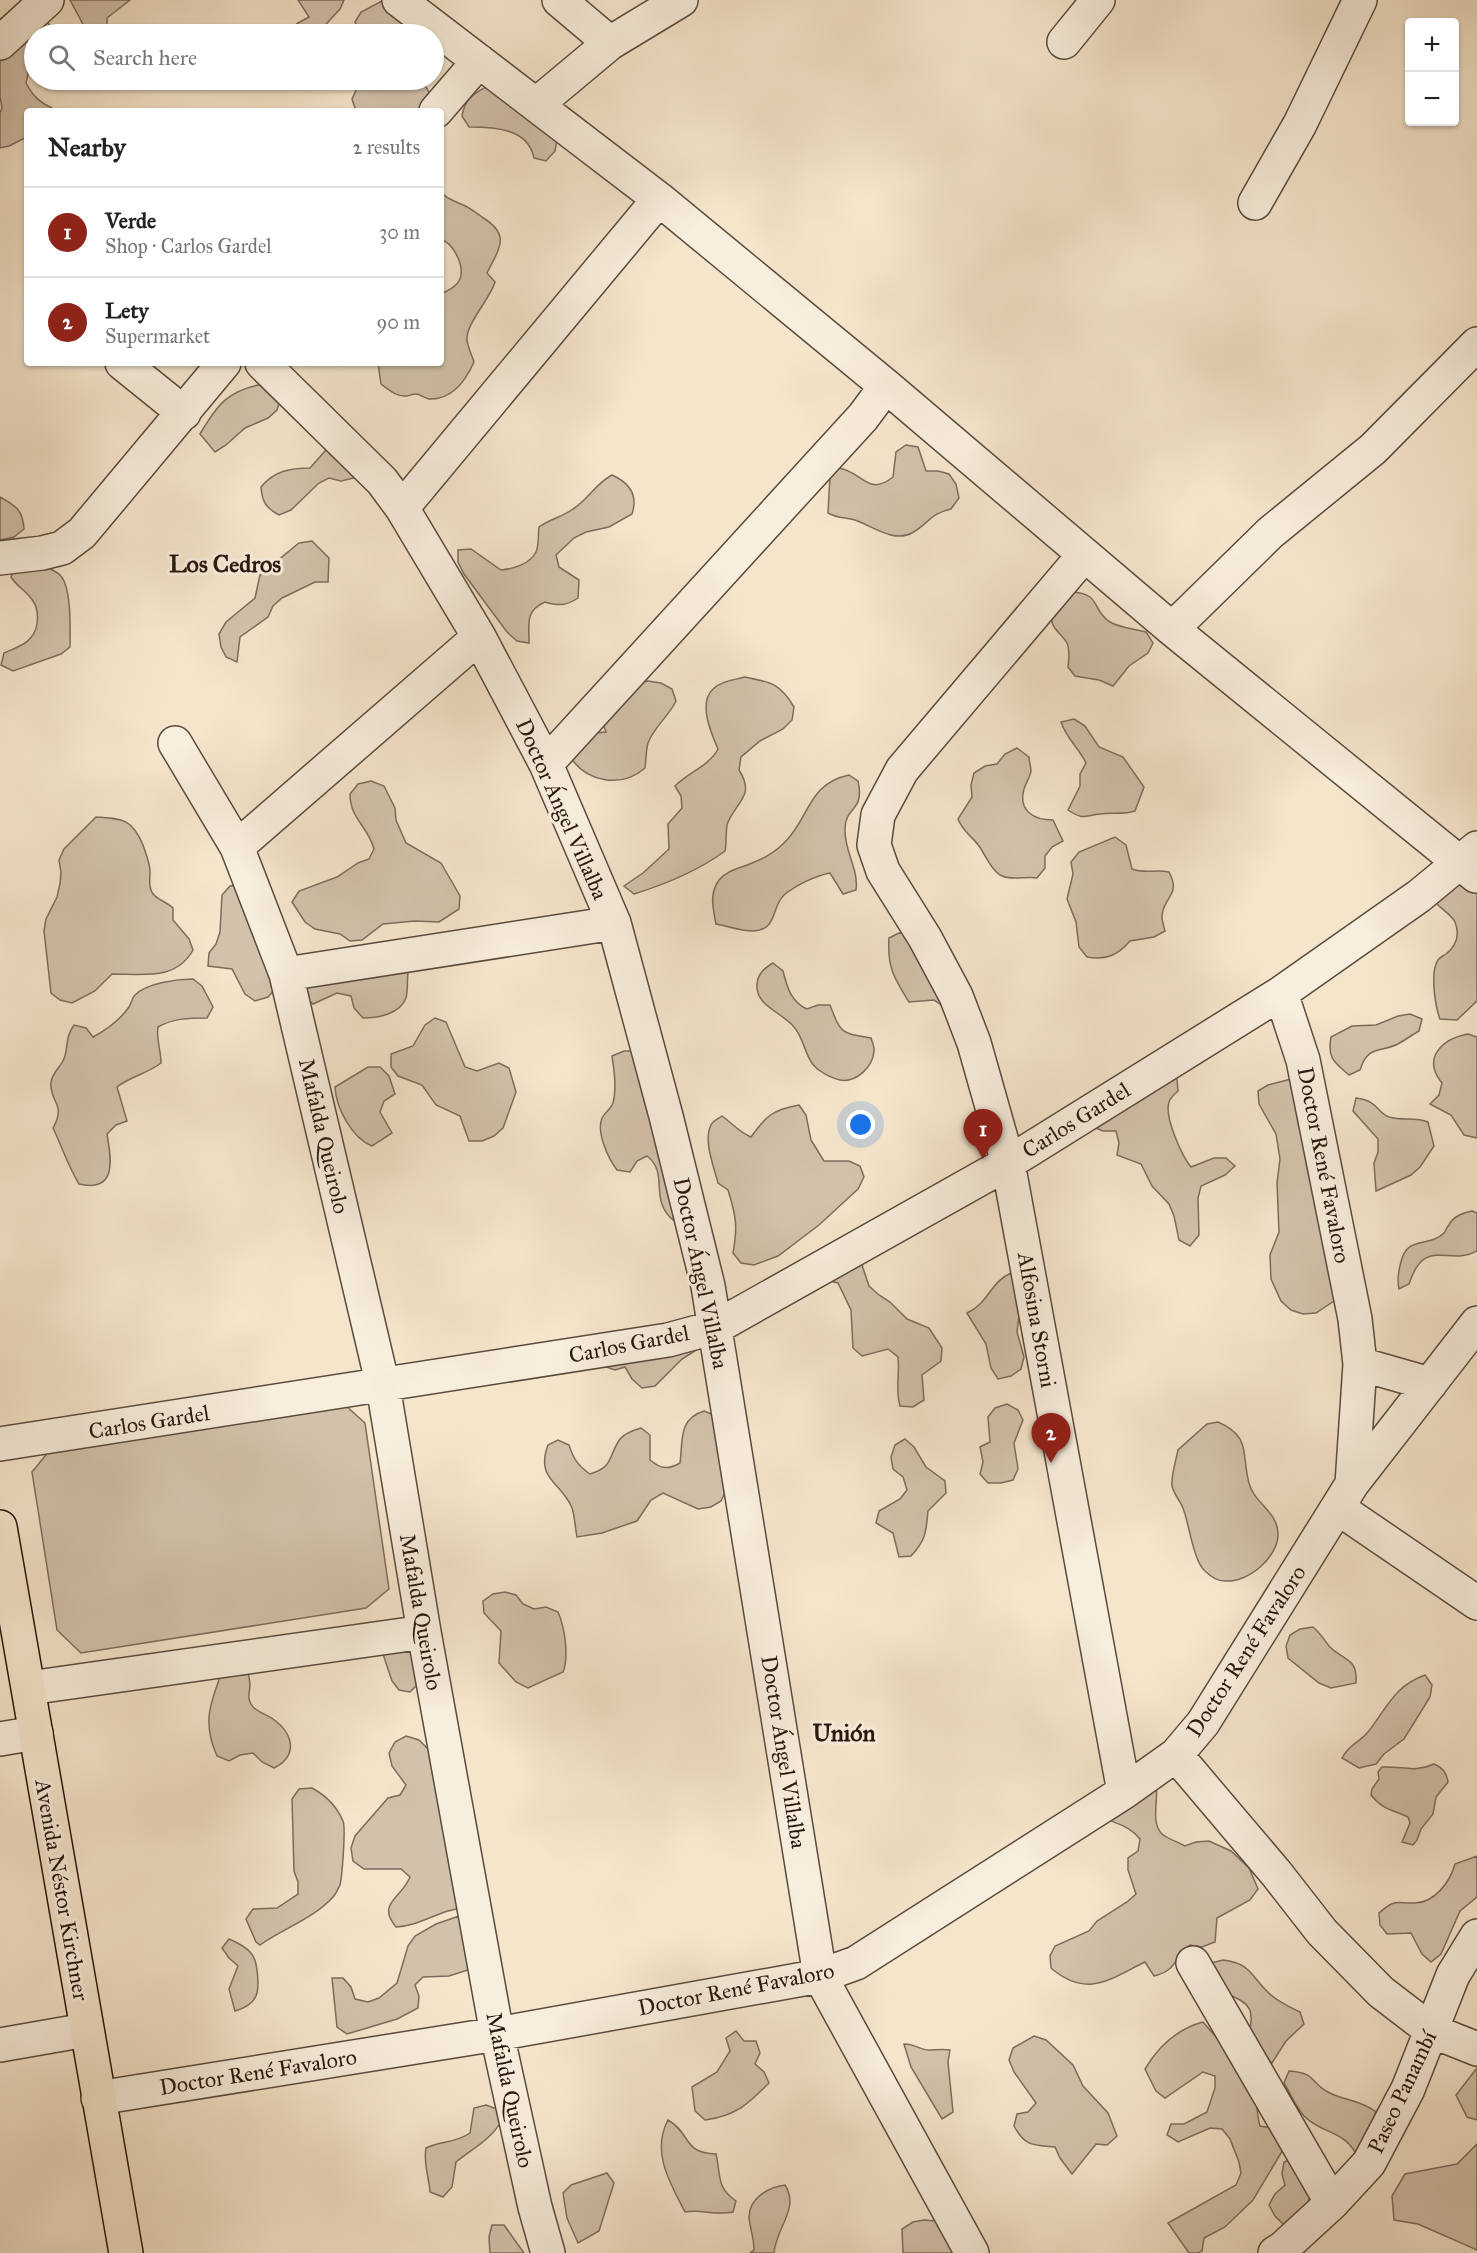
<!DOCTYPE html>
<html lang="en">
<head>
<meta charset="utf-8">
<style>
  :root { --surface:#fff; --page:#f6f6f6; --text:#222; --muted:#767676; --line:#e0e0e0; --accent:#8f2418 }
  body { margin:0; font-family:"IM FELL Great Primer",serif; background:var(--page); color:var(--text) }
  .controls { position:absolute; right:18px; top:18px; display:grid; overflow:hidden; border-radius:6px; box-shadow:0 2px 4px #0004 }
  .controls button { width:54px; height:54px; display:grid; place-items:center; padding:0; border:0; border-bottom:2px solid var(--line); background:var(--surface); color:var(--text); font:30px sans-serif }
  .you { position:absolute; left:861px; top:1125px; width:21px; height:21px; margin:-15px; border:4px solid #fff; border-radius:50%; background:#1a73e8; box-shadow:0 0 0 9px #1a73e833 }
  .badge { display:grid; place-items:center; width:39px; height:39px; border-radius:50%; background:var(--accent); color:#fff; font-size:20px; font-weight:700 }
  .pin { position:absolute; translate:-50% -50px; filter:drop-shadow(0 2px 3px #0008) }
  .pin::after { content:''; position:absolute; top:32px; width:21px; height:18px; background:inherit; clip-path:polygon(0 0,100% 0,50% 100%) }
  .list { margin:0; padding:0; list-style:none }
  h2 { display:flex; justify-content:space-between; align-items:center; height:78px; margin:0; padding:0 24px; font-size:26px }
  h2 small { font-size:20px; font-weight:400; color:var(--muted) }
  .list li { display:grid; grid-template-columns:39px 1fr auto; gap:18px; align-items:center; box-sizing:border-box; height:90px; padding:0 24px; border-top:2px solid var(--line) }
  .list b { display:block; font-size:22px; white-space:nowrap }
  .list p { margin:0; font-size:20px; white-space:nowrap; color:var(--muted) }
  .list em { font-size:20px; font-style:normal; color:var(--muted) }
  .icon { flex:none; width:33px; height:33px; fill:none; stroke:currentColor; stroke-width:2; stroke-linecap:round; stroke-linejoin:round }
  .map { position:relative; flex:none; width:1477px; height:2253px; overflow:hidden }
  .search { position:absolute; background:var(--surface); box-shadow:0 2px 4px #0004; left:24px; top:24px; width:420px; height:66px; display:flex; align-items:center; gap:15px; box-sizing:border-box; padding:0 21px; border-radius:33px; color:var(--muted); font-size:22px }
  .panel { position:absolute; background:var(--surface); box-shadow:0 2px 4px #0004; left:24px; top:108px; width:420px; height:258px; border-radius:6px }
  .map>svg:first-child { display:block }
  .green { fill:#d2c2ab; stroke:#7d6c5d; stroke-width:1.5 }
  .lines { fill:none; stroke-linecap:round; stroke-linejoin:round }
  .minor-casing { stroke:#5b4a3e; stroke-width:36 }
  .major-casing { stroke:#28160f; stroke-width:36 }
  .minor { stroke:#f8eedd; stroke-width:33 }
  .major { stroke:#f5e5cb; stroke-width:33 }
  .labels { text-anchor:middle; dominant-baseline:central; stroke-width:6; stroke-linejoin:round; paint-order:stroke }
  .street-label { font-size:22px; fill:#28160f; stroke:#f8eedd }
  .neighbourhood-label { font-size:24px; font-weight:bold; fill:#28160f; stroke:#f8eedd }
</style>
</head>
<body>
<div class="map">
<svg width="1477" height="2253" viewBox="0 0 1477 2253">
  <rect width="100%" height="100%" fill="#f5e5cb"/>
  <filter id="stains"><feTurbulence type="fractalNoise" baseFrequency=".00333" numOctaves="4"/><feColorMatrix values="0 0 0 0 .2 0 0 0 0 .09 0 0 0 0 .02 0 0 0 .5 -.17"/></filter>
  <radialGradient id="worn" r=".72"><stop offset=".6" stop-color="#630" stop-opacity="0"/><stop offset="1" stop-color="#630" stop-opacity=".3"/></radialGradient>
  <path class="green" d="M70,0H130L107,18V30L95,34L85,28Z
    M298,0H344L340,9L317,34H284L298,23L309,17Z
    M382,1H394L412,29L399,34H360L355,22L361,12Z
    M46,18L51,29L49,34H34V71L29,70L26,83C33,96 39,102 52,108V111H27V137L9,146L0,148V113L2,108L0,97V37Z
    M48,80H47H102L100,84C81,89 64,94 48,80Z
    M361,80H416C430,86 433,98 428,111H356L352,99Z
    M492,84L557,139L555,151L546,161L534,158C528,128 494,127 469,127L462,116C465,97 476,92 492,84Z
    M441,192C445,198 454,201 461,204C469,207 475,212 482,217C511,235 500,247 487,273L495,282C490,299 466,324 467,339C467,346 472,355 474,362C466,380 452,400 429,399C424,398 420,394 416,394C412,394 409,396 406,396C397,397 389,390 381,384L378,363H441V294C449,290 460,285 461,275C463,262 452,243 441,239Z
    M263,384L281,397L277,410L268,418L245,428L226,445L215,452L200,434C217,405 228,390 263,384Z
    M906,445L918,447L926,471H938L949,474L956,484L959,498L951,509C931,513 928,524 912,533C894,543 872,526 855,520C845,517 839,519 828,513L830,476L839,468C863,472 868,497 893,477L896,452Z
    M338,447L352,466L354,478L341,481L329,478L319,483L291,510L279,515C266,508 262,502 261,487C274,471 290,468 310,468L326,450Z
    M612,475C630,483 638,496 632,514L609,527L586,532L574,538L556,555L559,567L579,580L578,598C566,606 558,606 545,602C525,611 529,623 529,643L517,641L507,632L464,574L458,562V550L471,549L501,570C513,569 530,564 536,552C539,546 538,534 539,527C550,519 562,517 573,509C588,500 596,483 612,475Z
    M0,497C16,506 23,510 24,529L14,537L0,540Z
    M312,541L329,558L328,582H315L282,598L273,606L268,617L240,637L237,662L226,657L221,647L219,634L226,622L255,598L260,575L299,543Z
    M38,563C45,567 55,570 60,575C72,587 70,630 70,647L61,654L13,671L1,665L4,653C20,646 34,642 37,624C38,616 38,608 33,601C27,591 17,587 11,577L15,566Z
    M1071,592C1102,593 1091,610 1110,622C1120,628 1135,629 1146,632L1153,643L1148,653L1129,666L1113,686L1099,680L1075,676L1068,667C1069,659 1070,650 1067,643C1061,632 1045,626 1055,610C1059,603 1066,597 1071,592Z
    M745,677C770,682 780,683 794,707L792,720L783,729L760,741L741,757L739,770C755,795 738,800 728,822C725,829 727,843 725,851C698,871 666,884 634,894L624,886L643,873L669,849L668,824L682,808L681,796L675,786C689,772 709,766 718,749C711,733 698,703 713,689C721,681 734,680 745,677Z
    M648,681L661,683L672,689L676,701C669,716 654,727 648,743C646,750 646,760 645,768C621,789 585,782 569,755L595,733L606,732L597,708L624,686Z
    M1074,719L1085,726L1099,747L1123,757L1144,787L1135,811C1123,815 1112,812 1100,814C1084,816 1083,820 1068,810L1080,786V774L1086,763C1079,748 1066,738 1061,722Z
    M1017,748L1029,757C1029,761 1031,767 1031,771C1030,777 1026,783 1024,789C1018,811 1034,820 1053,820L1063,841L1052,847L1045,856V868L1037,878C1026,876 1010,881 1000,875C991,869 986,857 981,849C974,837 964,834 958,819L972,797L971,785L974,773L985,766L997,764L1005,754Z
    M849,775L858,781C865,812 845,806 845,829C844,851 859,869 856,890L843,894L830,873C815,876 796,885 784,895C771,907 778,930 753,931C741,931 727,926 716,924C713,908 709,894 719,880C727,870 741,868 752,863C763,859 776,851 784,843C810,818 807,784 849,775Z
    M371,781L384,786L395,808L396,820L406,843L441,863L460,896L459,909L439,922L415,921L383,924L362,940L350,941L340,934L315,929L305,922L292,902L299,891L337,877L358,863L369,859L374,849C368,826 350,819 350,794L358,784Z
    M96,817C122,819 132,818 143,845C146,854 150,863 150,872C150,879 148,889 154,895C159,900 168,903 173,908V920L189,939L193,950C176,981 142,974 112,974L95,991L72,1003L60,1000L51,993L44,931L46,919L57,897L60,884L61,872L59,860L64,849Z
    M1115,837L1126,845L1132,869C1146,874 1154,869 1169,872C1182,896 1162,897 1162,917C1162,921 1164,927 1165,931L1154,937L1130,941C1117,956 1106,960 1087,957L1079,947L1076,922L1067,899L1073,874L1071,862L1079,852Z
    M1477,879V1001L1457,1020L1440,1019C1435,1006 1430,972 1438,960C1440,957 1443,956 1446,954C1456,946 1460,935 1455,922C1452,915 1441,909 1435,902L1461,881Z
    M243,884L276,988L268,997L255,1001L245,994L232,969L208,966L209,953L216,944L220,932L222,895L230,886Z
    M899,933L924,934L944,1007L934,1000L909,1002C894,978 887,967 889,938Z
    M773,963L783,971C787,987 791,1002 807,1009L818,1005H830C841,1034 841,1033 871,1038C872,1042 875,1047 874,1051C873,1067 856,1083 840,1080C834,1079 824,1074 819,1070C805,1061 805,1039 794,1027C782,1012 755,1006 757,984C758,973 765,968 773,963Z
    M400,964L408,973C407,981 408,991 406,998C400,1014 378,1018 363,1018L354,1008L351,996L337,993L313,1004L303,995L305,982L347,974L357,980L366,971Z
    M193,979L202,986L213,1007L207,1018C189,1018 174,1018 158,1027C156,1040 161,1050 161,1063C147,1074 131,1076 117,1087L127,1121L116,1125L107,1134C111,1158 118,1193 79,1184C68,1166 62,1147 53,1128C67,1103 49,1103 51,1082C52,1074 59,1068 63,1061C69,1049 64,1039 74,1025L86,1028L93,1037C106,1030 120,1020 129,1007C131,1004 132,998 135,995C147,983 177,979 193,979Z
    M1410,1014L1422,1019L1419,1031C1412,1035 1405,1040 1398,1044C1379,1053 1368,1045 1360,1070L1349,1075C1334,1062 1327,1058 1331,1037L1352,1026L1376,1025L1398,1016Z
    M435,1018L446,1022L465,1067L477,1071L499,1063L509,1068L516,1092L503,1128L494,1136L482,1141H469L460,1116L436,1105L422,1085L398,1076L391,1067V1054L413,1046L425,1025Z
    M1468,1034L1477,1037V1138L1464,1135L1451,1115L1430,1104L1439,1095L1442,1083C1422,1059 1441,1039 1468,1034Z
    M624,1051H637L683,1214L673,1220C648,1198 670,1174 647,1156L637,1161L630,1172L617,1170C608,1158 596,1132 602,1118C605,1112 611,1109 613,1103C617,1088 614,1070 612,1056Z
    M368,1067H380L389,1076L395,1094L384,1101L380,1112L392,1133L372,1146C352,1138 336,1108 335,1087Z
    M1168,1071L1177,1079L1178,1091C1175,1094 1170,1098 1169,1102C1164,1117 1182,1156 1191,1167L1214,1158H1226L1235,1166L1225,1175L1201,1186L1198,1198L1199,1235L1190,1246L1179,1240L1174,1216L1169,1204L1152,1186L1141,1164L1117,1155L1119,1143L1116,1131H1103L1091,1126Z
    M1291,1079L1337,1299L1316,1313L1303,1314L1291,1310L1281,1301L1271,1279L1270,1255L1279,1232L1277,1183L1280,1159L1276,1134L1259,1104L1258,1091L1268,1085Z
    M1356,1098C1379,1101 1376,1112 1389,1117C1402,1121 1415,1117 1428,1122L1434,1146L1420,1167L1411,1175L1376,1191L1374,1163L1378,1152V1139L1353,1111Z
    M799,1105L806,1115L811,1140L824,1161H849L860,1166L864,1177L858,1189L819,1225L778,1256L754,1265L741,1263L733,1253C738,1226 736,1216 728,1190L718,1183C714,1167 703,1141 711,1125C713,1121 718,1119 722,1116C732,1123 739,1132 751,1137C766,1116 772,1110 799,1105Z
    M1472,1211L1477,1213V1251C1449,1267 1425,1235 1409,1284L1399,1289C1397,1279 1398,1272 1401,1262C1407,1235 1429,1248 1444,1233C1446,1231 1447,1226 1449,1225C1453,1216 1463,1213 1472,1211Z
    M861,1262L869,1286L879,1295L890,1302L907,1319L929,1328L942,1348L941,1361L922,1375L924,1400L913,1407L900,1406C895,1389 900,1374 898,1357L888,1349L862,1356L853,1348L851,1310L838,1283L825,1280Z
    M1011,1273L1016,1284L1020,1307L1017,1332L1024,1357L1021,1369L1011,1376L998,1379L991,1368L986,1344L967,1313C989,1303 990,1282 1011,1273Z
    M704,1345L682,1359L655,1386L642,1388L632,1379L625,1367L615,1370L603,1366Z
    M344,1404L365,1423L389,1589L366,1608L81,1653L57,1630L32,1472L50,1450Z
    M1007,1404L1018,1410L1023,1420L1014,1443L1018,1469L1013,1480L1001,1483H988L980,1474L983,1462L980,1447L990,1442L988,1417L995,1408Z
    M704,1411L714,1415L728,1486L721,1501L711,1507L698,1509L663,1493L651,1500L637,1521L602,1533L577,1537C575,1528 575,1517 572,1508C562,1482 535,1480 548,1445L558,1440L569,1445C573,1458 578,1466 590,1474C614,1467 608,1456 620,1439C625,1433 634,1430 641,1428L650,1435V1460C661,1469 668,1470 680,1463C683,1441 678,1419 704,1411Z
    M1218,1422C1252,1437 1241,1454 1249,1483C1254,1503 1277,1511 1278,1533C1279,1557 1248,1583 1225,1581C1218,1581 1210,1576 1205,1571C1194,1562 1189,1525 1184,1511C1182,1503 1174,1495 1172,1486C1171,1475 1176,1461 1178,1450L1207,1424Z
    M905,1439L914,1447L926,1467L945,1481L946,1493L928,1511C926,1532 926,1540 911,1556L899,1557L893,1533L876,1523L879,1511L900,1499L907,1490L903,1477L893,1469L891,1457L895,1445Z
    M505,1592L516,1595L523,1604L534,1609L546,1607L558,1612C565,1628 569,1657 563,1672L528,1688L516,1682L499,1663L501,1631L484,1613L483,1601L493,1594Z
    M1313,1627C1320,1633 1324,1639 1329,1646C1343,1661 1358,1657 1356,1683L1331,1688L1319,1683L1288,1658L1286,1646L1290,1635L1300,1629Z
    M413,1636L419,1683L410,1692L399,1690L392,1681L383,1654Z
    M226,1661H245C247,1668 249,1676 250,1684C250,1693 246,1699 253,1707C258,1712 267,1715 273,1719C294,1734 298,1756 274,1768L262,1762L253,1753L240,1755L229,1761L217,1756C200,1718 213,1698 226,1661Z
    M1425,1675L1432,1685L1430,1697L1404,1739L1384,1754L1376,1764L1359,1768L1342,1758C1349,1744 1359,1743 1368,1732C1387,1708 1394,1686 1425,1675Z
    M406,1736L419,1740L428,1749L439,1773L465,1908C440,1909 421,1926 396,1927C376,1903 402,1898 410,1877L401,1869H364L353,1861L351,1848L355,1836L388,1798L400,1795L406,1785L392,1766L389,1753L395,1742Z
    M1434,1764C1442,1767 1447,1774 1448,1782L1436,1797L1433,1814L1421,1829L1417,1840L1413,1845L1402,1842L1410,1823L1408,1817C1392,1809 1384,1811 1371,1795L1372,1789L1379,1779L1378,1772L1382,1767C1402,1766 1415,1773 1434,1764Z
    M1156,1785C1159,1799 1150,1822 1162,1834C1168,1839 1178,1842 1185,1846L1196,1842L1209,1841L1231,1851L1249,1868L1258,1889L1250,1900L1217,1918L1215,1942L1202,1947L1190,1945C1173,1958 1178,1970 1154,1976L1145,1962C1110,1979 1087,1999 1051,1968L1050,1956L1055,1946L1089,1931L1097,1921L1127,1902L1136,1894L1128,1870V1858L1138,1851L1140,1839C1127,1823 1114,1825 1098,1814Z
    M312,1788C325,1795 337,1807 343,1821C346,1828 342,1877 340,1885C338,1889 336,1894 333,1897C313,1919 284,1928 260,1945L256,1942L246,1919L253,1909L277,1908L298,1894V1882L294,1871L292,1799L299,1789Z
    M1477,1856V1897L1460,1911L1441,1954L1431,1962L1422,1954L1411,1933L1387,1934L1380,1925L1379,1913C1395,1899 1395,1903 1413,1903C1434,1904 1450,1882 1455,1864Z
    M459,1916L474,1968L449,1976L423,1977L415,1985L419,1996L418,2008L397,2019L347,2034L337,2027L332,1978H343L351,1987L355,1999L368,2002L379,1998L397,1983L408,1946L415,1936L436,1924Z
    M229,1939C236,1942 245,1946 250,1952C255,1957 256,1963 257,1970C260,1993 258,2004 235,2011L229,1989L238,1966L229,1958L222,1948Z
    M1223,1960C1252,1963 1252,1979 1271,1995C1280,2003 1290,2007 1300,2012L1304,2024L1286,2041L1272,2063C1267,2059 1260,2056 1256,2052C1236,2031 1273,2009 1226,1994L1211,1963Z
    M1203,2022C1215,2037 1243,2064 1251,2080C1259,2095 1255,2110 1260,2126L1272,2128L1284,2148L1253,2200L1225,2227L1204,2238L1202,2251L1198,2253H1189L1168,2223L1236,2185L1241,2173L1239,2162L1230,2139L1222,2129L1210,2128L1178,2142L1167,2135L1171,2124H1184L1207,2112L1215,2088V2076L1203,2072L1165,2098L1156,2091L1145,2069C1158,2047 1177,2029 1203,2022Z
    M736,2031L744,2041H756L760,2053L755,2064L764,2072L769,2083C748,2104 736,2116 705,2120L695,2111L692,2087L717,2072L730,2051L726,2038Z
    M1034,2036L1046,2040L1073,2065L1083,2086L1108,2113L1117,2136L1107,2145L1096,2144L1072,2174L1060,2158L1055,2147C1034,2145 1025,2147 1014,2126L1017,2114L1028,2112L1036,2103L1014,2072L1009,2060L1013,2048Z
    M904,2044C915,2044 921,2050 929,2050C936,2050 942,2049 950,2050L948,2062L953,2112L942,2119L911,2067Z
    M1477,2068V2120L1467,2117L1456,2095Z
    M1289,2071C1318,2073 1310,2084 1330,2093C1346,2101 1357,2099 1375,2111L1379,2122L1364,2143L1355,2152C1342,2130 1320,2133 1304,2116C1296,2107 1290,2093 1284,2083Z
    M486,2105L497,2109L502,2120C491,2140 473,2148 456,2162L452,2187L443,2197L430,2192C429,2177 423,2162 426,2148C441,2141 456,2143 470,2133L474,2108Z
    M668,2120C692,2134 682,2153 716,2154C721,2176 716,2187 736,2201L733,2212C716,2216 701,2209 685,2212C670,2183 651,2152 668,2120Z
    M1477,2144V2250L1418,2224L1394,2220L1392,2196L1405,2174L1457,2164Z
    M1296,2157C1310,2187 1319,2193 1296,2222L1283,2224L1275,2216L1269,2205L1275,2194L1285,2185L1282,2174L1284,2162Z
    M607,2173L614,2183L599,2231L578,2243L567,2218L563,2193L571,2185Z
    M785,2185C800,2209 776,2227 774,2253H750L754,2250C754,2238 750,2229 749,2217C749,2198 769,2187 785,2185Z
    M924,2220L936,2221L956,2253H903L902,2229L913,2222Z
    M492,2225H504L524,2253H490L489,2237Z"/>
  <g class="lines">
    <defs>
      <path id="minor" d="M399,0L659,199L886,386L1172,629L1476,876
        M559,0L610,43
        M1064,42L1098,0
        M0,43L47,0
        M537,104L610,43L681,0
        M436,111L479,61
        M1255,203L1300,124L1360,0
        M122,363L184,413
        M262,363L382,481L402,508L479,637L546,764L614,923L666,1116L708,1286L820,1976L972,2253
        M402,508L659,199
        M1084,555L902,770L878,815L874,845L883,871L925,938L956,996L974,1043L1008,1163L1124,1792
        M0,558L42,553L62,548L82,533L224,363
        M1172,629L1270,533L1373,449L1477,344
        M175,743L237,847L286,974L383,1386L424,1632L497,2034L535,2207L548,2253
        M546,764L863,417L886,386
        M237,847L479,637
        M286,974L614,923
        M1281,993L1303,1060L1355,1319L1360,1364L1352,1484
        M1360,1364L1430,1384
        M0,1444L668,1340L716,1327L1008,1163L1281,993L1419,896L1477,848
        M1338,1508L1477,1603
        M29,1688L424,1632
        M0,1739L36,1733
        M1176,1755L1276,1873L1322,1932L1381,1992L1432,2031L1477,2049
        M1193,1963L1332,2203
        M0,2045L86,2030
        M98,2098L497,2034L820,1976L856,1963L1124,1792L1176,1755L1203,1723L1352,1484L1477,1323
        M1275,2253L1283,2248L1332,2203L1369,2163L1408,2089L1453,1975L1477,1936"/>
      <path id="major" d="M0,1527C44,1769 82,2012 126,2253"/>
    </defs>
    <use href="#minor" class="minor-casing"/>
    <use href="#major" class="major-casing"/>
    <use href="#minor" class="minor"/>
    <use href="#major" class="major"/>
  </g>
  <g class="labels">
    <g class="street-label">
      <text transform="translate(562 809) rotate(66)">Doctor Ángel Villalba</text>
      <text transform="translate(1076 1120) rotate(-32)">Carlos Gardel</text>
      <text transform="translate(324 1136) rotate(77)">Mafalda Queirolo</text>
      <text transform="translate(1324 1165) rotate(79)">Doctor René Favaloro</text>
      <text transform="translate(701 1273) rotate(78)">Doctor Ángel Villalba</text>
      <text transform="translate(1037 1320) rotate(80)">Alfosina Storni</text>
      <text transform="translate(629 1344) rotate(-11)">Carlos Gardel</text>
      <text transform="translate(149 1422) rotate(-9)">Carlos Gardel</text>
      <text transform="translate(421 1612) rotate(80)">Mafalda Queirolo</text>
      <text transform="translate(1246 1651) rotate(-57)">Doctor René Favaloro</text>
      <text transform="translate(784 1752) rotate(81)">Doctor Ángel Villalba</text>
      <text transform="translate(62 1890) rotate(80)">Avenida Néstor Kirchner</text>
      <text transform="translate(736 1989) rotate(-11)">Doctor René Favaloro</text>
      <text transform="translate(258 2072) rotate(-9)">Doctor René Favaloro</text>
      <text transform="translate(510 2090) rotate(78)">Mafalda Queirolo</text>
      <text transform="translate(1402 2092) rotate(-65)">Paseo Panambí</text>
    </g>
    <g class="neighbourhood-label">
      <text x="225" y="564">Los Cedros</text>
      <text x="844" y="1733">Unión</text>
    </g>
  </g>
  <rect width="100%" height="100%" filter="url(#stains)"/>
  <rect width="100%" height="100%" fill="url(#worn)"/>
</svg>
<div class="controls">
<button>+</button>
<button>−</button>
</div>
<div class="you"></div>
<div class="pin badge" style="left:983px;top:1159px">1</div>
<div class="pin badge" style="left:1051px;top:1463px">2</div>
<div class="search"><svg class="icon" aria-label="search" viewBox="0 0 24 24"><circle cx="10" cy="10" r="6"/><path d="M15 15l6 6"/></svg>Search here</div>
<section class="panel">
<h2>Nearby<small>2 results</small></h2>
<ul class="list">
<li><span class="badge">1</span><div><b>Verde</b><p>Shop · Carlos Gardel</p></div><em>30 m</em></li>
<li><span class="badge">2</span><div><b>Lety</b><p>Supermarket</p></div><em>90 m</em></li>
</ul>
</section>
</div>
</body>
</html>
